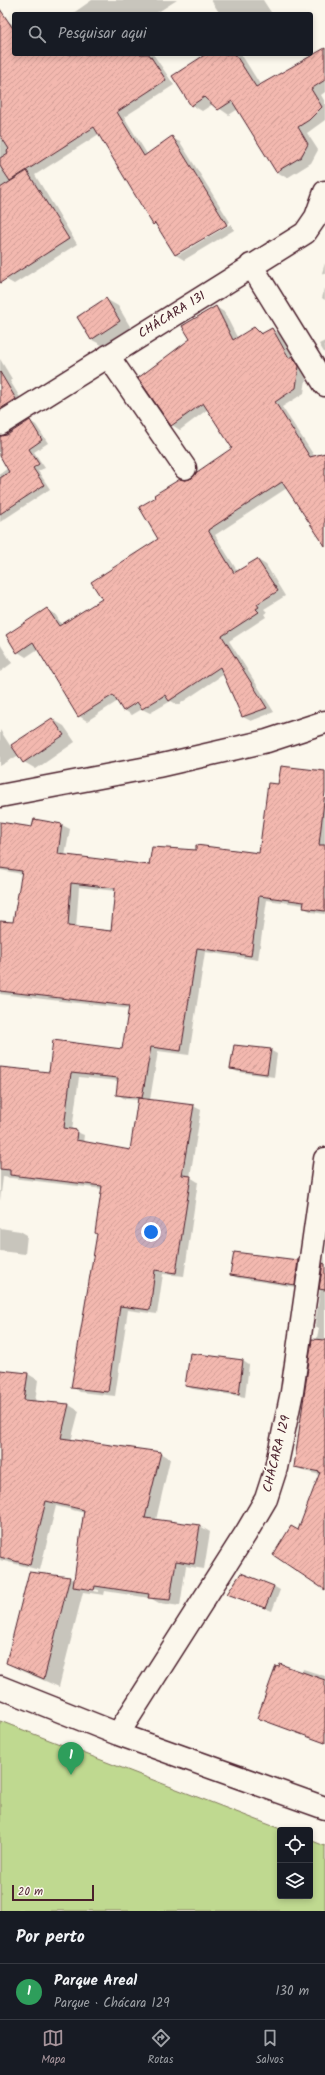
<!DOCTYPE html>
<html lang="pt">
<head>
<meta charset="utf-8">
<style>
  :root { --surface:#171b24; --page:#20242c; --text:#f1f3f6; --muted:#9ea1a6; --line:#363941; --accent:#a6949b }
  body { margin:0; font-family:Kalam,sans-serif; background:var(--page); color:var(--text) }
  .controls { position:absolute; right:12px; bottom:12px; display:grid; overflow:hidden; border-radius:4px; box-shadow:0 2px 6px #0003 }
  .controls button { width:36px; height:36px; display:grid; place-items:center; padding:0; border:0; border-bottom:1px solid var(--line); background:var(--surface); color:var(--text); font:20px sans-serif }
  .scale { position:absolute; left:12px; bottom:10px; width:82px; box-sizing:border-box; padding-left:4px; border:2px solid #4a1f2b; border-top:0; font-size:11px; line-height:14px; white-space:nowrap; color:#4a1f2b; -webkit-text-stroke:3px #fbf7ec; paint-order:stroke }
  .you { position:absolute; left:151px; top:1232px; width:14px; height:14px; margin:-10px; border:3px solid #fff; border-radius:50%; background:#1a73e8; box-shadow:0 0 0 6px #1a73e833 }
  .badge { display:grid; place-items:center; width:26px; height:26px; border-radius:50%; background:var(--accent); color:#fff; font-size:13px; font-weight:700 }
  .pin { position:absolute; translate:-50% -33px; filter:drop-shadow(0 1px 2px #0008) }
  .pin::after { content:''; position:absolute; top:21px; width:14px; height:12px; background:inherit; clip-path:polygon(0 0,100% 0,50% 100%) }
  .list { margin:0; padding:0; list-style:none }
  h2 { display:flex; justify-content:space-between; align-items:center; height:52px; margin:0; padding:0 16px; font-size:17px }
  h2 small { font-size:13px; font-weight:400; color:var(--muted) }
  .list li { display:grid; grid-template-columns:26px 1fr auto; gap:12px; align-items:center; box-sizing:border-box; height:56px; padding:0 16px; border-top:1px solid var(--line) }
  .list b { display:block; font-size:15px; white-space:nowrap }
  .list p { margin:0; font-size:13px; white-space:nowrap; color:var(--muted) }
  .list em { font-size:13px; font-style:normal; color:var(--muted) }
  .icon { flex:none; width:22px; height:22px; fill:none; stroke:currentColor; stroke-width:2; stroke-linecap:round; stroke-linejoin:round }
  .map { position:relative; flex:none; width:325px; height:1911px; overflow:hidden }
  .search { position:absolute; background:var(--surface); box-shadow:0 2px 6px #0003; left:12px; right:12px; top:12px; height:44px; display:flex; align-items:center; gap:10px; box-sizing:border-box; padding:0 14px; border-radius:4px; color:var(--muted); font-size:15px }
  .sheet { height:108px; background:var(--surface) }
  nav { display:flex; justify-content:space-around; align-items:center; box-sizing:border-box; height:56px; border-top:1px solid var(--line); background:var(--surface); font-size:11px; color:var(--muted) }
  nav a { display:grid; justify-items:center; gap:2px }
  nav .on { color:var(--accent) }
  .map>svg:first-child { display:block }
  .green { fill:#bfd990; stroke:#847c5e }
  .shadow { fill:#0003; fill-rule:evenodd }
  .building { fill:url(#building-hatch); stroke:#4a1f2b; fill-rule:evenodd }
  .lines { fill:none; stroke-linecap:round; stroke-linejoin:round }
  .street-casing { stroke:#4a1f2b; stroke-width:25 }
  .street { stroke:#fbf7ec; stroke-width:22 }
  .labels { text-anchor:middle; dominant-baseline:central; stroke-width:3.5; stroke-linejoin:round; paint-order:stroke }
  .street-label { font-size:13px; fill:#4a1f2b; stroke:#fbf7ec }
</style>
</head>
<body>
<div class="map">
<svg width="325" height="1911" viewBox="0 0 325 1911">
  <defs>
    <pattern id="building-hatch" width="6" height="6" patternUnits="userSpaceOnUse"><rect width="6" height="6" fill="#f3b8af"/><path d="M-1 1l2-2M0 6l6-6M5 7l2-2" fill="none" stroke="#d29e97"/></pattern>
  </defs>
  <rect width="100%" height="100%" fill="#fbf7ec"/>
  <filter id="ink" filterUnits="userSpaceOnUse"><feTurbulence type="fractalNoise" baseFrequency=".025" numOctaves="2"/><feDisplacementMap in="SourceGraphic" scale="8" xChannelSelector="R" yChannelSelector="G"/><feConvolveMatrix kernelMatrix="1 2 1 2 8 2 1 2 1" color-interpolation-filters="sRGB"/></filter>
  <g filter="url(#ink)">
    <path class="green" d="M0,1721L283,1830H280V1896H310V1840L325,1846V1911H0Z"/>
    <path class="shadow" d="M92,0H177L155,14H72Z
      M211,0H263L272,14H220Z
      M0,17L14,25V54H153L174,85L124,117L147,154L172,138L180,142L230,222L178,252V255L231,224L234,230L184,260L176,255L158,226L154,224L99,134L35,175L77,244L14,284L5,279L0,271Z
      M325,49V92L321,95L325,102V120L307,133L318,150L311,163L287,178L277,172L238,109L229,115L213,104L202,111L192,105L208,54H241L261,86Z
      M325,263V275L322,273Z
      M325,288V300L322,298Z
      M106,299L118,306L131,328L104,346L92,340L78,318Z
      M216,307L224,312L238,339L254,328L264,334L272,329L280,334L294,358L301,362L307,372L304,393L282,407L317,460L325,455V544L287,488L215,535L238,572L258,560L266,565L285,596L264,609L267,612L264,614L266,617L229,641L274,712L251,721L243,717L224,674L178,705L171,701L150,713L142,709L132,715L124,710L118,701L87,721L79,716L38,649L26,657L18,652L47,609L55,614L62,625L103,599L160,539L186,481L192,479L233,448L208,409L180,430L172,425L192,339Z
      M325,341V354L319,344Z
      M0,359L12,379L10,381L24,404L0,411Z
      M30,421L36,425L48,443L34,452L45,468L38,471L50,489L0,522V474L8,468L0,453Z
      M0,644L12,663L0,672Z
      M52,719L64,726L75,742L36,769L24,762L19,755L0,766V730L11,747Z
      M325,772V914L312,912L304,908V905L267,900L258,960L205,952L189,1055L158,1051L150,1100L193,1106L201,1110L190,1177L198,1182L184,1276L163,1274L157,1314L128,1310L115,1396L80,1392L73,1387L98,1234L103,1189L3,1177L0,1201V1068L50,1073L123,1050L130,1009L0,994V922L14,923L22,874L0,870V823L33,829L34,821L62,825L70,829L65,856L150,866L260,854L279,785ZM79,887L116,891L111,932L76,928ZM79,1077L119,1081L117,1094L125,1099L138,1100L131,1151L83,1143L84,1135L72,1130Z
      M270,1050L277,1054L274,1077L238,1072L231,1069Z
      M0,1228L20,1231L27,1235L25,1254L0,1251Z
      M325,1255V1590L299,1531L320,1475L304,1471L295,1466L304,1399L319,1328L315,1326Z
      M298,1261L304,1265L301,1288L238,1278L231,1275Z
      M191,1355L243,1361L249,1365L245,1397L193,1389L186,1386Z
      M0,1371L28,1374L38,1380L35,1402L69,1405L79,1411L71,1441L160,1453L170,1459L156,1520L200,1526L210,1532L204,1569L186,1566L180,1606L159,1603L150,1598L105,1591L104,1595L83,1592L59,1687L22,1671L7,1663L69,1578L75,1581L85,1513L56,1506L40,1570L0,1560ZM84,1587L99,1590V1592L84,1589Z
      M273,1586L280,1590L272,1611L229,1594Z
      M303,1669L325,1676V1743L258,1718L302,1673Z"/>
    <path class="building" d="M0,9L14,30V54H149L166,80L117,112L144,156L172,136L227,225L175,255L155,223L153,225L94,127L10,181L0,166V158L8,153L7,151L9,149L0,135Z
      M325,48V80L311,89L322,107L309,120L298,127L308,144L301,157L276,172L232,101L218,110L204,97L191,106L172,76L206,54H235L256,87Z
      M27,171L69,239L0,283V188Z
      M106,298L120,321L91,340L77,317Z
      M216,306L233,340L254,327L261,334L272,328L289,358L292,356L299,366L296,388L275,402L310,457L325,453V546L282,482L208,530L234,573L257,559L278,591L257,604L259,607L256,609L259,612L222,636L267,708L242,717L220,667L169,701L165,695L142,709L137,702L123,711L113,695L78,717L33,642L17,653L6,635L47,608L59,626L102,599L91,582L158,539L139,507L156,497L154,495L180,479L186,480L192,478L197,472L232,448L203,403L171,426L138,378L190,339L182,326Z
      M0,372L16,399L0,409Z
      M30,420L42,440L29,449L39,464L33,468L44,485L0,514V478L9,472L0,456V436L7,435Z
      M52,718L64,735L23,763L11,745Z
      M281,766L325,771V792L319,845H325V911L303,908L304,902L259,896L251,956L197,948L181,1051L151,1047L142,1098L116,1095L118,1078L71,1073L64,1128L77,1130L76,1140L130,1150L138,1098L194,1105L182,1175L191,1176L176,1273L155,1270L150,1310L120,1306L108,1392L71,1388L97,1234L95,1233L102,1186L10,1175V1170L0,1169V1067L49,1072L53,1040L122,1049L129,1006L0,991V921L13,922L22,871L0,868V822L32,827L34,819L62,824L58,854L149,865L152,847L196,850V845L259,853L268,783L278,784ZM71,883L115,888L111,931L68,926Z
      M234,1045L271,1049L267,1074L230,1069Z
      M234,1252L298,1260L295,1285L230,1275Z
      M323,1263L325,1264V1290L319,1289Z
      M312,1339L325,1340V1590L273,1555L291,1526L298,1530L320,1472L294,1467Z
      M190,1353L243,1360L239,1394L185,1386Z
      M0,1370L28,1373L24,1400L69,1404L61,1438L161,1452L145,1518L200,1525L194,1564L176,1561L170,1600L148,1598L149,1594L95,1586L94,1590L73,1587L84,1510L46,1501L30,1565L0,1557Z
      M29,1572L70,1577L44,1679L6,1663Z
      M241,1573L274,1586L265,1608L227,1594Z
      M280,1664L325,1680V1743L257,1718L276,1666L279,1667Z"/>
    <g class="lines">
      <defs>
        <path id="street" d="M251,265L325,385
          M108,356L185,468
          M0,424L305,233L316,217L325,192
          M0,796L158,766L267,741L325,722
          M0,1687L118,1734L325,1808
          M118,1734L246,1533L266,1499L276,1468L292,1392L325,1159"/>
      </defs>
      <use href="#street" class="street-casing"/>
      <use href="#street" class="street"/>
    </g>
  </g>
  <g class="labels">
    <g class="street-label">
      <text transform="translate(172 315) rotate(-32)">CHÁCARA 131</text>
      <text transform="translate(277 1454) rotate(-76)">CHÁCARA 129</text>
    </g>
  </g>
</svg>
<div class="controls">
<button><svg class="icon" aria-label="locate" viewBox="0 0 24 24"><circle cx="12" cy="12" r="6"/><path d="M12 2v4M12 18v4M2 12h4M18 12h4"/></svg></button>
<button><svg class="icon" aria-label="layers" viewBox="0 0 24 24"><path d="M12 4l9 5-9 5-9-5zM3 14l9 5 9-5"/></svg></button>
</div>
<div class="scale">20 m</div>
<div class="you"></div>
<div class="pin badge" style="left:71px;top:1775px;background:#2e9e5b">1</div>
<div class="search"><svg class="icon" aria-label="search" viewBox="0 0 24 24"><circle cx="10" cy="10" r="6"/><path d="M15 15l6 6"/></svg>Pesquisar aqui</div>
</div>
<section class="sheet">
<h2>Por perto<small></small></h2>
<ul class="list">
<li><span class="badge" style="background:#2e9e5b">1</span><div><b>Parque Areal</b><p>Parque · Chácara 129</p></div><em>130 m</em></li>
</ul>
</section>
<nav>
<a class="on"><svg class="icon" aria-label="map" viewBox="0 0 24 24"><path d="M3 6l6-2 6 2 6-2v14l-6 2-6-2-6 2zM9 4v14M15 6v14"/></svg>Mapa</a>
<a><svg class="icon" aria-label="directions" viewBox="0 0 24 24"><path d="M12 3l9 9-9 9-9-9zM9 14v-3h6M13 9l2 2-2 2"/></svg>Rotas</a>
<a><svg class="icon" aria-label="saved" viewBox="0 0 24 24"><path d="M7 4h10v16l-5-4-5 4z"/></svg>Salvos</a>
</nav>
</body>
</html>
